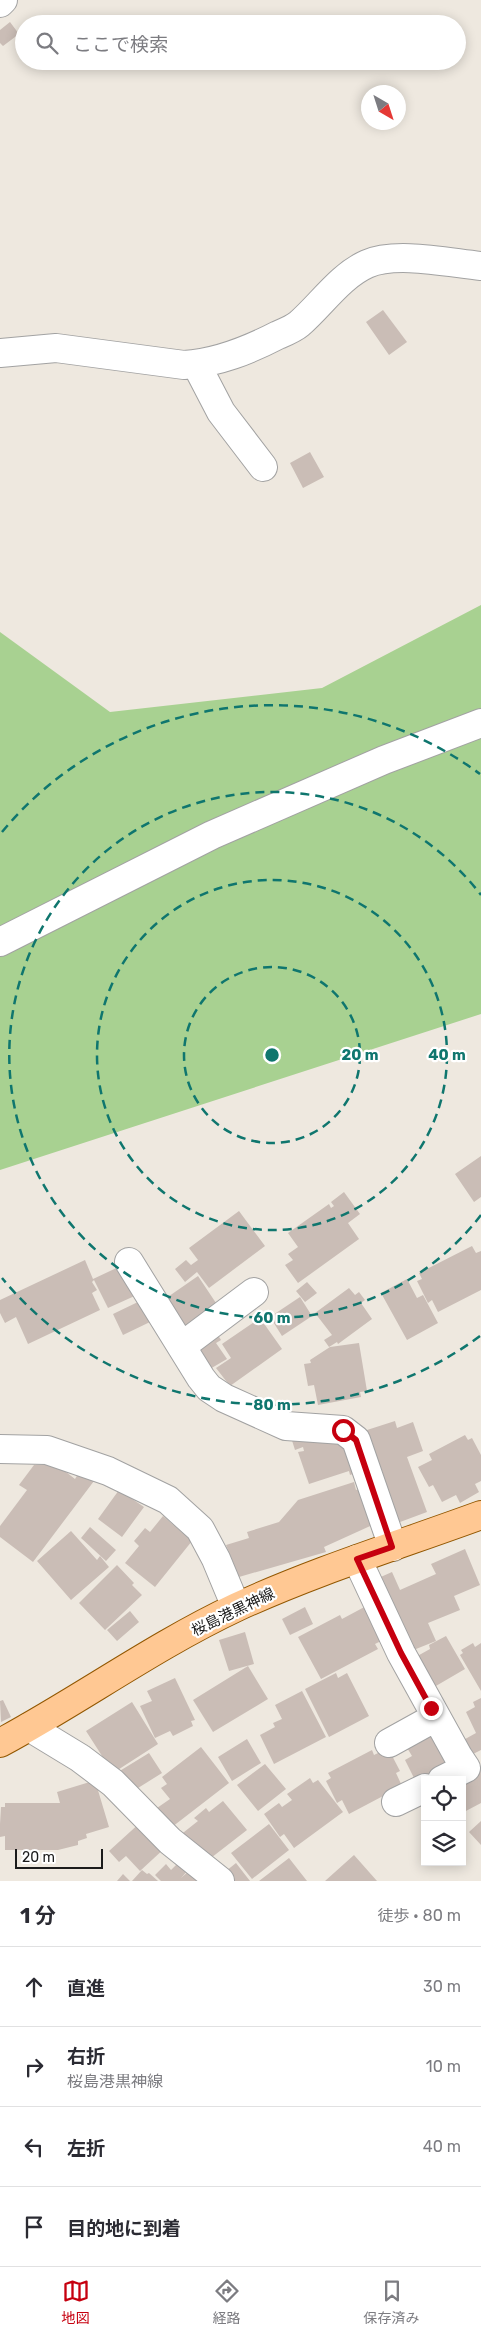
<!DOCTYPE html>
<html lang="ja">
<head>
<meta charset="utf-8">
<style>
  :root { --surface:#fff; --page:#f2f2f3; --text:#2b2b33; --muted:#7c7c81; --line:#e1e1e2; --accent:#c6000f }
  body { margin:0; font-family:Rubik,"Noto Sans JP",sans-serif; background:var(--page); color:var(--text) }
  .controls { position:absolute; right:15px; bottom:15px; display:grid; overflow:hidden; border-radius:0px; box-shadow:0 2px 12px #0003 }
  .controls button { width:45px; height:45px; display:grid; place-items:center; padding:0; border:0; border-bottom:1px solid var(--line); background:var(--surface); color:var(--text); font:25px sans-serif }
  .compass { position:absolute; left:361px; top:85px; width:45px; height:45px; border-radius:50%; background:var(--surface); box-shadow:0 2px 12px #0003; rotate:141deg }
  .scale { position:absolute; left:15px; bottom:12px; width:88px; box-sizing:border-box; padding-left:5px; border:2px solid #1b1b1b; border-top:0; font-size:14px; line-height:18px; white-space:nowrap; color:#1b1b1b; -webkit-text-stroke:4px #fff; paint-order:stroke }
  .stop { position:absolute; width:15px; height:15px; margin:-11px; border:4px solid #c6000f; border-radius:50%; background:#fff }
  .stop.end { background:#c6000f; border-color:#fff; box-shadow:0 1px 5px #0008 }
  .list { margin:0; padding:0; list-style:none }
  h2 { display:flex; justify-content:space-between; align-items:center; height:65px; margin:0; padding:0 20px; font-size:21px }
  h2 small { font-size:16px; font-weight:400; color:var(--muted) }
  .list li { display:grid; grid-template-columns:32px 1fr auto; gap:15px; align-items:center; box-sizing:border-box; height:80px; padding:0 20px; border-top:1px solid var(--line) }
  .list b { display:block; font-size:19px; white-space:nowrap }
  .list p { margin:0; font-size:16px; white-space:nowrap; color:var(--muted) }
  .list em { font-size:16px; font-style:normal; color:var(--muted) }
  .icon { flex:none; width:28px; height:28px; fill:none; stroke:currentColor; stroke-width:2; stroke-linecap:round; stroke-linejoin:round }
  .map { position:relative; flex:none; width:481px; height:1881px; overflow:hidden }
  .search { position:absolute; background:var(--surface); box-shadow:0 2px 12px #0003; left:15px; right:15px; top:15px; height:55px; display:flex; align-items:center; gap:12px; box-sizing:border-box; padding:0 18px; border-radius:28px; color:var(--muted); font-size:19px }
  .sheet { height:385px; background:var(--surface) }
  nav { display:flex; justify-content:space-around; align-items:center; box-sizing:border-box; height:70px; border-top:1px solid var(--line); background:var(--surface); font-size:14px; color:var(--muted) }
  nav a { display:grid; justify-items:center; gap:2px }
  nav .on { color:var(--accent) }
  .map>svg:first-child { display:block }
  .forest { fill:#a8d191 }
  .building { fill:#cabdb6 }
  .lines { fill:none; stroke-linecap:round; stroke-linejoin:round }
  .minor-casing { stroke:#a2a2a2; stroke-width:30 }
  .major-casing { stroke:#925700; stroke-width:30 }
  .minor { stroke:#fff; stroke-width:28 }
  .major { stroke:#ffc893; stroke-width:28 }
  .route { stroke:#c6000f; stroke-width:6 }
  .ring { fill:none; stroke:#0f766e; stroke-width:2.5; stroke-dasharray:9 6 }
  .labels { text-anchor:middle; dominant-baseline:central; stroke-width:4.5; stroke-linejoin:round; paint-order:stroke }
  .street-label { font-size:15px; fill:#1b1b1b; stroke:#fff }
  .centre { fill:#0f766e; stroke:#fff; stroke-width:2.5 }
  .ring-label { font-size:15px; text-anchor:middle; font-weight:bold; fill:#0f766e; stroke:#fff; stroke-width:4.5; stroke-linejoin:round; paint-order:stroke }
</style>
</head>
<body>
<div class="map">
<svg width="481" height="1881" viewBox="0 0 481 1881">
  <rect width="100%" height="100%" fill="#eee8df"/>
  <path class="forest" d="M481,605V1014L0,1170V632L110,712L322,688Z"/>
  <path class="building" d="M10,22L19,34L3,46L0,43V30Z
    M383,310L407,342L389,355L366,322Z
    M310,452L324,477L303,488L290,463Z
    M481,1156V1197L474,1202L455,1174Z
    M344,1192L360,1214L348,1223L359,1239L298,1283L285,1265L293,1260L288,1254L298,1247L288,1233L329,1204L331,1208L334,1206L331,1202Z
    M239,1211L265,1246L209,1288L197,1272L185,1282L175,1269L186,1260L191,1265L198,1260L189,1248Z
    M472,1246L476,1253L481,1251V1290L438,1312L432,1300L428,1303L417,1281L422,1279L419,1273Z
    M85,1260L93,1279L125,1264L139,1294L108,1308L94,1280L92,1282L97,1290L92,1293L100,1310L28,1344L16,1317L5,1323L0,1313V1300Z
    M198,1276L222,1312L186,1336L162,1301Z
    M407,1279L417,1298L423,1295L438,1323L407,1340L381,1293Z
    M307,1282L317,1293L305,1302L296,1291Z
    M349,1288L355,1295L359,1292L365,1300L361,1303L372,1319L338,1344L337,1342L329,1347L324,1340L332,1335L315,1313Z
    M300,1297L312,1316L282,1336L270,1317Z
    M140,1301L150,1322L123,1335L113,1314Z
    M260,1318L282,1349L230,1386L216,1368L231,1358L222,1344Z
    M216,1332L221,1340L216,1343L227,1359L203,1373L188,1349Z
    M359,1343L367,1391L360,1392L361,1397L318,1405L314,1385L308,1386L304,1364L311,1363L310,1360L330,1347Z
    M395,1421L397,1428L413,1422L423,1451L407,1457L427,1512L392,1525L375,1476L383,1473L380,1466L373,1469L363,1440L370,1438L367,1430Z
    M289,1431L346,1435L361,1471L350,1475L349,1471L309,1484L298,1452L304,1451L303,1447L295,1450Z
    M465,1435L468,1440L472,1438L481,1455V1481L475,1484L479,1492L460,1503L456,1495L442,1502L433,1485L429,1487L418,1467L432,1460L429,1454Z
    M34,1465H57L75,1479L80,1471L94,1481L33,1562L0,1537V1526L27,1490L19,1485Z
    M354,1482L356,1490L367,1486L379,1522L324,1547L326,1552L239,1577L226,1545L249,1538L247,1532L279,1522L298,1500Z
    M119,1490L144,1507L122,1537L98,1519Z
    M163,1516L192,1541L155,1587L125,1563L139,1546L134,1541L145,1528L150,1532Z
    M90,1527L116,1550L106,1561L81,1538Z
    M71,1531L97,1560L100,1556L109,1567L71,1600L37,1561Z
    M465,1549L480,1585L454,1596L460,1610L428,1623L436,1641L411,1651L374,1580L392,1572L400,1590L436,1574L431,1564Z
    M117,1565L134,1583L132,1585L142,1595L105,1630L79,1603Z
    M370,1604L383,1640L375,1644L378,1649L321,1679L298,1637L340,1615L342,1619Z
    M305,1607L313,1624L290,1635L282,1619Z
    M130,1611L139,1622L117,1641L107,1630Z
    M245,1632L254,1664L229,1671L219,1640Z
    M446,1636L465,1669L429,1690L412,1659L430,1649L429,1645Z
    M473,1643L475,1647L481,1643V1691L460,1655L463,1653L461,1650Z
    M248,1666L268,1699L213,1732L193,1700Z
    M336,1673L338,1678L347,1673L369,1716L329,1737L305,1689Z
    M175,1678L195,1720L191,1721L193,1726L173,1736L170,1731L155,1738L140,1706L152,1701L147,1691Z
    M302,1691L326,1737L274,1764L260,1735L275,1727L273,1723L282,1719L275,1705Z
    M481,1698V1750L465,1758L458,1743L476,1733L466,1712L475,1707L473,1702Z
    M3,1700L11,1717L1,1722L0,1701Z
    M132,1702L158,1744L113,1773L86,1731Z
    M432,1732L459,1766L419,1788L405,1760L412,1756L406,1746Z
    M247,1739L261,1763L232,1781L218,1757Z
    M201,1747L229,1783L172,1827L157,1808L170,1799L161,1788L167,1784L162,1777Z
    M388,1748L400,1771L396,1773L402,1786L349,1814L342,1800L337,1803L326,1781L331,1778L328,1773L372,1750L374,1755Z
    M149,1753L162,1773L130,1793L118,1772Z
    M265,1764L286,1789L258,1811L237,1785Z
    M481,1767V1803L464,1812L462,1809V1780H458Z
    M310,1778L313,1783L318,1780L343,1812L294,1848L284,1834L280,1837L264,1814L279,1803L282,1807L292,1800L287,1794Z
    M93,1781L95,1787H97L109,1827L86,1834L87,1838L78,1841V1845L58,1850H5V1836L0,1837V1824L1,1807H5V1803H60L57,1792Z
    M223,1801L247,1830L207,1861L179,1836L198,1821L194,1818L206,1808L209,1812Z
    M142,1821L166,1847L140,1871L126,1856L119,1862L109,1851Z
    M481,1821V1845L469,1832Z
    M269,1824L289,1850L252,1879L231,1853Z
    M354,1855L377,1881H325Z
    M289,1858L307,1881H259Z
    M181,1860L189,1869L181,1878L191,1869L212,1881H161L155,1875L166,1864L171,1870Z
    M236,1863L250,1881H230L221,1875Z
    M142,1870L147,1874L149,1873L158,1881H132Z
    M123,1874L130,1881H117Z"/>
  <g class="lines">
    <defs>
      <path id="minor" d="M0,3L3,0
        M0,353L56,348L184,365C218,363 249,350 278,335C285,332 293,329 299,324C321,305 340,276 367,264C396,251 450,263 481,266
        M196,364L221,412L263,467
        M0,942L212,835L384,760L481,723
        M129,1262L201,1378L209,1388L224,1398L286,1426L343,1430L356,1440L393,1547
        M182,1346L254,1292
        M0,1449L47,1450L108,1471L168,1500L200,1529L216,1559L236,1607
        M357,1559L401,1653L458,1756L466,1768L442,1780
        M29,1727L80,1758L113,1783L170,1841L220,1881
        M389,1743L436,1717
        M396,1802L425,1788"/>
      <path id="major" d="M0,1743C80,1700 154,1646 237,1607C315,1571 399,1545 481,1515"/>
    </defs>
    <use href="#minor" class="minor-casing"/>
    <use href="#major" class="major-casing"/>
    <use href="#minor" class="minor"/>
    <use href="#major" class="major"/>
  </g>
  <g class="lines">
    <path class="route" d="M343,1430L356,1440L392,1547L357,1559L401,1653L431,1708"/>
  </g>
  <g class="ring">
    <circle cx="272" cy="1055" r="88"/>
    <circle cx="272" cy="1055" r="175"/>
    <path d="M481 1215A263 263 0 1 1 481 895"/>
    <path d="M480 1336A350 350 0 0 1 2 1278M2 832A350 350 0 0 1 480 774"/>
  </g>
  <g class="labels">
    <g class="street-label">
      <text transform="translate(233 1612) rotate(-26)">桜島港黒神線</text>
    </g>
  </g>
  <circle cx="272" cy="1055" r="8" class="centre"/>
  <g class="ring-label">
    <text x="360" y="1060">20 m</text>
    <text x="447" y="1060">40 m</text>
    <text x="272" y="1323">60 m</text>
    <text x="272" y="1410">80 m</text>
  </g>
</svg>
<div class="controls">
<button><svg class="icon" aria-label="locate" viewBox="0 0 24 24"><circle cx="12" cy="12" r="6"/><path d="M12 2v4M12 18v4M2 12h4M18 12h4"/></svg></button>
<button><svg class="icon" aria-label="layers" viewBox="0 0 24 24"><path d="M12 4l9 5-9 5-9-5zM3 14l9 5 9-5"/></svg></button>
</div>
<svg class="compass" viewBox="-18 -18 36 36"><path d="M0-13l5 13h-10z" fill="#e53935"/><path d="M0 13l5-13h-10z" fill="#7c7c81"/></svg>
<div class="scale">20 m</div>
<div class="stop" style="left:343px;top:1430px"></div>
<div class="stop end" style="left:431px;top:1708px"></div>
<div class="search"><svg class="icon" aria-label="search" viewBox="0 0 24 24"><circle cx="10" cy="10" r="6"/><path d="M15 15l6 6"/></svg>ここで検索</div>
</div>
<section class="sheet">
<h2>1 分<small>徒歩 · 80 m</small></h2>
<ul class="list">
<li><svg class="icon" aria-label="ahead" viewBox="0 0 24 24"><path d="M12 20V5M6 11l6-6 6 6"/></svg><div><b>直進</b></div><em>30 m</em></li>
<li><svg class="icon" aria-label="right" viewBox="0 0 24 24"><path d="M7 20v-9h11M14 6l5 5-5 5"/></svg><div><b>右折</b><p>桜島港黒神線</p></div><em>10 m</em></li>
<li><svg class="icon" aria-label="left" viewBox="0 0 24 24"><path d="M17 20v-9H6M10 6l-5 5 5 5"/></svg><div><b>左折</b></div><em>40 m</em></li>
<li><svg class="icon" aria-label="arrive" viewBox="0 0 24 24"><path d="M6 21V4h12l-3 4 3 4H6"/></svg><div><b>目的地に到着</b></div></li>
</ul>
</section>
<nav>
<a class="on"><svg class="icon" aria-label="map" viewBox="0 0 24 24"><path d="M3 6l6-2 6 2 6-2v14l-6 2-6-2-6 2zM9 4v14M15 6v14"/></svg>地図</a>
<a><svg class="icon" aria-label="directions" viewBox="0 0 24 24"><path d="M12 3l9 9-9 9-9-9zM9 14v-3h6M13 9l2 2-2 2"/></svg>経路</a>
<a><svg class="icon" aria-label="saved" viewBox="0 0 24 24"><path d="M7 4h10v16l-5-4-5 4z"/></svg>保存済み</a>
</nav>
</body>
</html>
